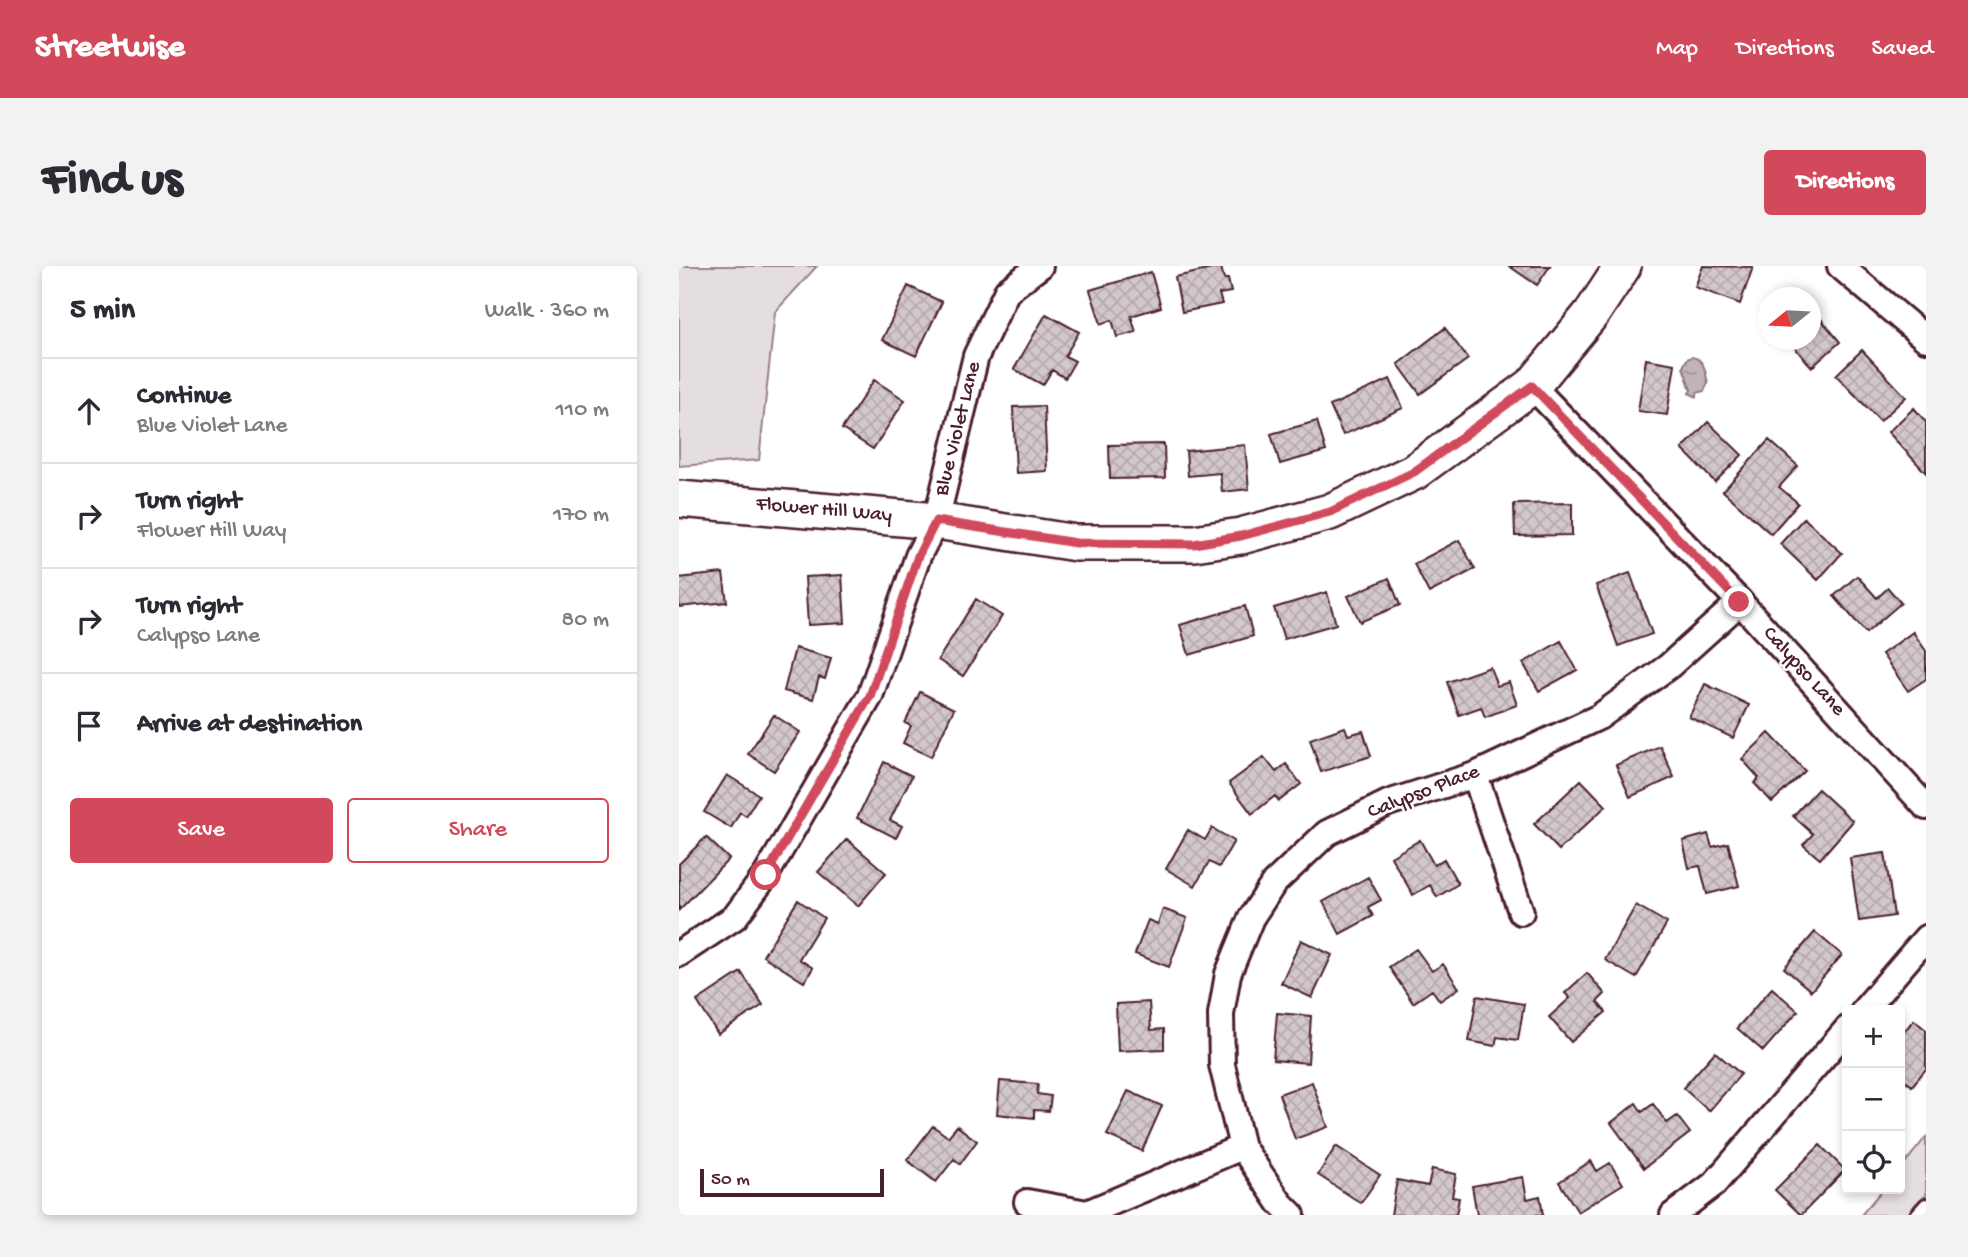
<!DOCTYPE html>
<html lang="en">
<head>
<meta charset="utf-8">
<style>
  :root { --surface:#fff; --page:#f2f2f3; --text:#2b2b33; --muted:#7c7c81; --line:#e1e1e2; --accent:#d1495b }
  body { margin:0; font-family:"Gochi Hand",sans-serif; background:var(--page); color:var(--text) }
  .controls { position:absolute; right:21px; bottom:21px; display:grid; overflow:hidden; border-radius:7px; box-shadow:0 4px 10px #0003 }
  .controls button { width:63px; height:63px; display:grid; place-items:center; padding:0; border:0; border-bottom:2px solid var(--line); background:var(--surface); color:var(--text); font:35px sans-serif }
  .compass { position:absolute; left:1079px; top:21px; width:63px; height:63px; border-radius:50%; background:var(--surface); box-shadow:0 4px 10px #0003; rotate:252deg }
  .scale { position:absolute; left:21px; bottom:18px; width:184px; box-sizing:border-box; padding-left:7px; border:4px solid #4a1f2b; border-top:0; font-size:19px; line-height:24px; white-space:nowrap; color:#4a1f2b; -webkit-text-stroke:5px #fff; paint-order:stroke }
  .stop { position:absolute; width:21px; height:21px; margin:-16px; border:5px solid #d1495b; border-radius:50%; background:#fff }
  .stop.end { background:#d1495b; border-color:#fff; box-shadow:0 2px 7px #0008 }
  .list { margin:0; padding:0; list-style:none }
  h2 { display:flex; justify-content:space-between; align-items:center; height:91px; margin:0; padding:0 28px; font-size:30px }
  h2 small { font-size:23px; font-weight:400; color:var(--muted) }
  .list li { display:grid; grid-template-columns:46px 1fr auto; gap:21px; align-items:center; box-sizing:border-box; height:105px; padding:0 28px; border-top:2px solid var(--line) }
  .list b { display:block; font-size:26px; white-space:nowrap }
  .list p { margin:0; font-size:23px; white-space:nowrap; color:var(--muted) }
  .list em { font-size:23px; font-style:normal; color:var(--muted) }
  .actions { display:flex; gap:14px; padding:21px 28px }
  .actions a { flex:1; padding:16px 0; border:2px solid var(--accent); border-radius:7px; text-align:center; font-size:24px; color:var(--accent) }
  .actions .main { background:var(--accent); color:#fff }
  .icon { flex:none; width:38px; height:38px; fill:none; stroke:currentColor; stroke-width:2; stroke-linecap:round; stroke-linejoin:round }
  .map { position:relative; flex:none; width:1247px; height:949px; overflow:hidden; border-radius:7px }
  header { display:flex; align-items:center; gap:42px; box-sizing:border-box; height:98px; padding:0 35px; background:var(--accent); color:#fff }
  header strong { font-size:33px }
  nav { display:flex; gap:38px; margin-inline-start:auto; font-size:24px }
  .intro { display:flex; align-items:center; justify-content:space-between; box-sizing:border-box; height:168px; padding:0 42px }
  h1 { margin:0; font-size:49px }
  .button { padding:18px 32px; border-radius:7px; background:var(--accent); color:#fff; font-size:24px; font-weight:700 }
  main { display:flex; gap:42px; padding:0 42px }
  aside { flex:1; background:var(--surface); border-radius:7px; box-shadow:0 4px 10px #0003 }
  .map>svg:first-child { display:block }
  .green { fill:#e5dee0; stroke:#987e86; stroke-width:2 }
  .water { fill:url(#water-ripples); stroke:#91787e; stroke-width:2 }
  .building { fill:url(#building-cross-hatch); stroke:#4a1f2b; stroke-width:2 }
  .lines { fill:none; stroke-linecap:round; stroke-linejoin:round }
  .lane-casing { stroke:#4a1f2b; stroke-width:18 }
  .street-casing { stroke:#4a1f2b; stroke-width:30 }
  .secondary-casing { stroke:#4a1f2b; stroke-width:40 }
  .lane { stroke:#fff; stroke-width:12 }
  .street { stroke:#fff; stroke-width:24 }
  .secondary { stroke:#fff; stroke-width:35 }
  .route { stroke:#d1495b; stroke-width:9 }
  .labels { text-anchor:middle; dominant-baseline:central; stroke-width:5; stroke-linejoin:round; paint-order:stroke }
  .street-label { font-size:21px; fill:#4a1f2b; stroke:#fff }
</style>
</head>
<body>
<header>
<strong>Streetwise</strong>
<nav><a>Map</a><a>Directions</a><a>Saved</a></nav>
</header>
<div class="intro"><h1>Find us</h1><a class="button">Directions</a></div>
<main>
<aside>
<h2>5 min<small>Walk · 360 m</small></h2>
<ul class="list">
<li><svg class="icon" aria-label="ahead" viewBox="0 0 24 24"><path d="M12 20V5M6 11l6-6 6 6"/></svg><div><b>Continue</b><p>Blue Violet Lane</p></div><em>110 m</em></li>
<li><svg class="icon" aria-label="right" viewBox="0 0 24 24"><path d="M7 20v-9h11M14 6l5 5-5 5"/></svg><div><b>Turn right</b><p>Flower Hill Way</p></div><em>170 m</em></li>
<li><svg class="icon" aria-label="right" viewBox="0 0 24 24"><path d="M7 20v-9h11M14 6l5 5-5 5"/></svg><div><b>Turn right</b><p>Calypso Lane</p></div><em>80 m</em></li>
<li><svg class="icon" aria-label="arrive" viewBox="0 0 24 24"><path d="M6 21V4h12l-3 4 3 4H6"/></svg><div><b>Arrive at destination</b></div></li>
</ul>
<div class="actions"><a class="main">Save</a><a>Share</a></div>
</aside>
<div class="map">
<svg width="1247" height="949" viewBox="0 0 1247 949">
  <defs>
    <pattern id="water-ripples" width="26" height="14" patternUnits="userSpaceOnUse" patternTransform="scale(1.75)"><rect width="26" height="14" fill="#c1b3b6"/><path d="M2 4q2-2 4 0t4 0M15 11q2-2 4 0t4 0" fill="none" stroke="#9f9194"/></pattern>
    <pattern id="building-cross-hatch" width="8" height="8" patternUnits="userSpaceOnUse" patternTransform="scale(1.75)"><rect width="8" height="8" fill="#d2c7cb"/><path d="M0 0l8 8M0 8l8-8" fill="none" stroke="#b6aaae"/></pattern>
  </defs>
  <rect width="100%" height="100%" fill="#fff"/>
  <filter id="ink" filterUnits="userSpaceOnUse"><feTurbulence type="fractalNoise" baseFrequency=".0143" numOctaves="2"/><feDisplacementMap in="SourceGraphic" scale="14" xChannelSelector="R" yChannelSelector="G"/><feConvolveMatrix kernelMatrix="1 2 1 2 8 2 1 2 1" color-interpolation-filters="sRGB"/></filter>
  <g filter="url(#ink)">
    <path class="green" d="M0,0H138L96,46L80,194L0,200Z
      M1247,871V949H1182L1204,923H1221V903Z"/>
    <path class="water" d="M1012,91C1026,92 1026,106 1029,117L1025,125L1018,127V131L1010,127L1012,124L1004,101L1008,93Z"/>
    <path class="building" d="M830,0H871L858,19Z
      M1024,0L1074,1L1061,38L1016,21Z
      M542,1L545,13H549L552,26L540,28L543,38L503,46L496,11Z
      M472,6L482,41L452,50L457,66L438,71L433,54L422,58L411,24Z
      M229,20L263,36L237,90L203,74Z
      M1132,41L1161,76L1133,101L1109,74H1132Z
      M367,48L400,66L386,90L396,95L386,112L373,104L364,119L335,103Z
      M766,62L789,93L741,128L719,98Z
      M1183,84L1227,131L1201,155L1157,109Z
      M967,93L996,98L988,149L959,145Z
      M711,113L724,142L664,169L651,140Z
      M195,114L226,134L194,183L163,163Z
      M365,140L368,205L337,207L334,141Z
      M1235,142L1247,156V207L1209,166Z
      M638,155L647,185L601,198L592,168Z
      M1029,156L1063,189L1036,216L1003,183Z
      M1090,174L1119,200L1100,221L1119,237L1092,268L1044,225Z
      M485,178L486,212L431,213L430,179Z
      M566,179L570,223L543,226L541,207L509,210L507,185Z
      M893,237V269L836,270L835,238Z
      M1125,252L1163,287L1139,314L1101,278Z
      M780,274L796,303L750,327L735,298Z
      M44,307L48,336L0,341V312Z
      M951,307L973,368L939,380L917,319Z
      M163,309L166,357L129,359L126,311Z
      M1178,310L1198,332L1209,322L1222,337L1187,367L1155,330Z
      M710,312L721,339L681,356L669,330Z
      M648,326L657,358L605,373L595,342Z
      M297,333L323,350L284,410L259,394Z
      M566,340L574,370L510,389L501,359Z
      M1234,366L1247,385V413L1229,425L1203,388Z
      M882,375L898,404L860,425L844,397Z
      M116,382L152,392L146,413L140,411L134,433L105,425Z
      M811,401L818,420L830,416L838,439L806,451L802,441L780,449L768,416Z
      M1026,418L1070,439L1054,472L1010,451Z
      M241,426L275,443L252,491L224,477L232,460L226,457Z
      M95,449L121,466L95,505L69,488Z
      M666,461L669,469L684,465L692,490L642,506L631,473Z
      M1090,467L1126,505L1093,536L1075,517L1080,512L1063,493Z
      M981,480L995,511L951,531L937,499Z
      M585,491L597,506L607,498L622,518L600,535L596,530L573,548L550,517Z
      M205,496L233,510L211,554L223,560L217,572L178,552Z
      M48,509L80,529L67,550L61,546L52,562L25,546Z
      M902,514L927,540L880,584L855,558Z
      M1139,523L1174,555L1141,593L1124,579L1134,568L1114,550Z
      M533,562L555,575L540,601L530,596L516,620L487,603L509,564L526,574Z
      M1029,568L1033,581L1049,577L1060,620L1028,628L1021,600L1010,602L1004,575Z
      M27,571L50,593L0,644V598Z
      M168,573L207,607L179,640L139,606Z
      M741,574L755,599L765,593L779,618L758,631L751,619L734,629L712,591Z
      M1206,587L1215,650L1180,655L1171,592Z
      M689,611L702,634L689,641L694,650L661,668L644,636Z
      M119,634L145,652L120,693L134,702L125,716L84,690Z
      M957,639L988,657L957,712L926,694Z
      M484,643L508,652L490,701L456,688L469,654L479,658Z
      M1136,666L1163,689L1132,725L1105,702Z
      M622,674L653,689L633,732L602,717Z
      M737,683L753,705L764,698L780,722L761,735L753,724L734,737L710,701Z
      M62,706L84,739L39,768L18,735Z
      M908,707L926,728L918,736L927,746L892,776L870,751L891,732L886,727Z
      M1093,722L1119,745L1084,785L1058,762Z
      M798,730L845,738L839,774L818,771L816,780L790,775Z
      M470,736L472,764L485,763V783L439,785L437,738Z
      M598,747L632,750L629,797L594,794Z
      M1235,754L1247,764V803L1233,820L1221,810V770Z
      M1036,786L1062,808L1030,845L1004,822Z
      M321,815L359,818L358,828L372,830L370,845L355,844V852L318,848Z
      M633,816L649,861L616,873L600,828Z
      M449,825L483,840L463,885L428,869Z
      M957,837L963,846L974,838L988,857L998,850L1011,867L965,902L932,857Z
      M254,860L269,871L278,860L298,875L281,898L275,893L257,916L228,894Z
      M1141,879L1166,904L1122,949L1096,924Z
      M657,880L701,909L682,937L639,909Z
      M912,895L918,905L931,897L944,918L899,946L880,916Z
      M753,903L777,908L773,931L780,932L777,949H712L718,914L749,920Z
      M844,911L848,933L861,930L864,949H798L793,920Z"/>
    <g class="lines">
      <defs>
        <path id="lane" d="M1238,949L1247,939"/>
        <path id="street" d="M1161,0L1247,73
          M853,120L1061,336L1247,541
          M796,509L842,646
          M0,688L56,651L87,609L191,430L239,290L257,255L297,90L328,25L361,0
          M1185,744L1247,672
          M348,936L408,947L563,881
          M613,949L601,937L563,881L543,799L542,748L549,708L572,652L595,617L648,567L709,537L796,509L920,451L990,400L1061,336
          M994,949L1035,918L1168,763"/>
        <path id="secondary" d="M0,233L257,255L397,277H515L562,270L651,246L735,206L853,120L913,47L944,0"/>
      </defs>
      <use href="#lane" class="lane-casing"/>
      <use href="#street" class="street-casing"/>
      <use href="#secondary" class="secondary-casing"/>
      <use href="#lane" class="lane"/>
      <use href="#street" class="street"/>
      <use href="#secondary" class="secondary"/>
    </g>
  </g>
  <g class="lines" filter="url(#ink)">
    <path class="route" d="M87,609L191,430L239,290L257,255L397,277L515,278L562,270L651,246L735,206L853,120L1060,336"/>
  </g>
  <g class="labels">
    <g class="street-label">
      <text transform="translate(280 163) rotate(-76)">Blue Violet Lane</text>
      <text transform="translate(145 245) rotate(5)">Flower Hill Way</text>
      <text transform="translate(1124 406) rotate(48)">Calypso Lane</text>
      <text transform="translate(745 527) rotate(-21)">Calypso Place</text>
    </g>
  </g>
</svg>
<div class="controls">
<button>+</button>
<button>−</button>
<button><svg class="icon" aria-label="locate" viewBox="0 0 24 24"><circle cx="12" cy="12" r="6"/><path d="M12 2v4M12 18v4M2 12h4M18 12h4"/></svg></button>
</div>
<svg class="compass" viewBox="-18 -18 36 36"><path d="M0-13l5 13h-10z" fill="#e53935"/><path d="M0 13l5-13h-10z" fill="#7c7c81"/></svg>
<div class="scale">50 m</div>
<div class="stop" style="left:87px;top:609px"></div>
<div class="stop end" style="left:1060px;top:336px"></div>
</div>
</main>
</body>
</html>
